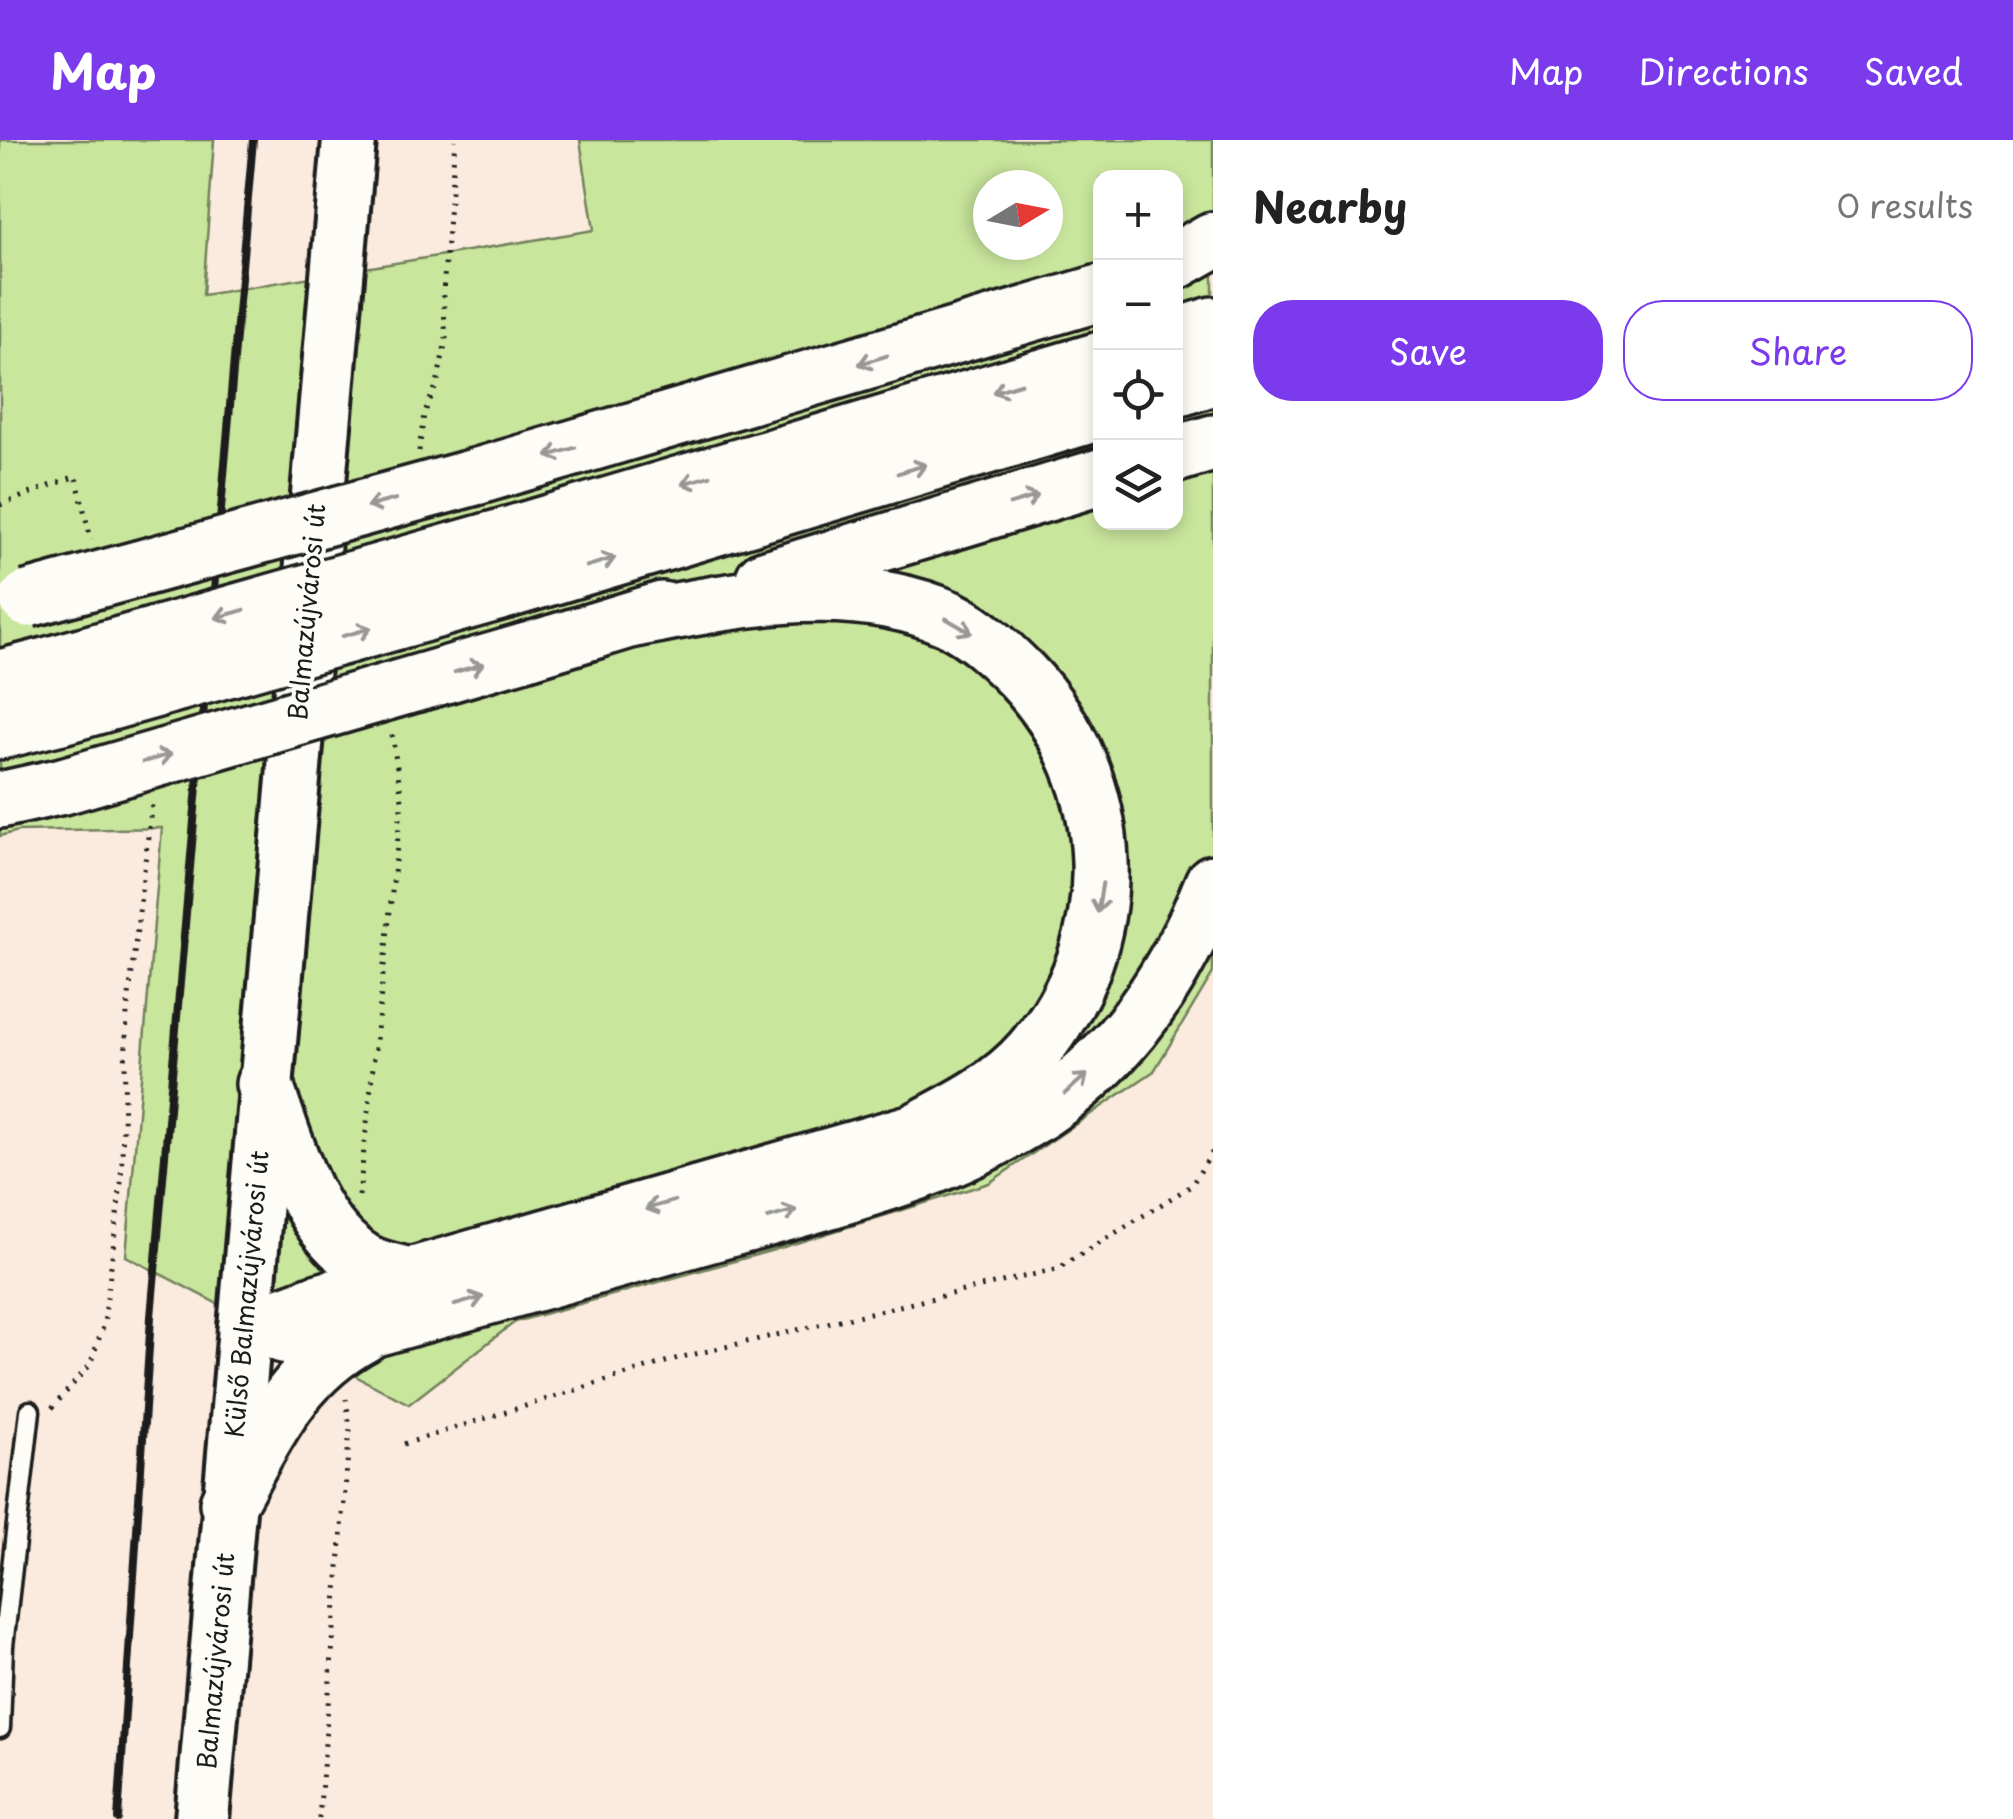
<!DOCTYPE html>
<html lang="en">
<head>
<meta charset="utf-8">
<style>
  :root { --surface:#fff; --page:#f6f6f6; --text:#222; --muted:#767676; --line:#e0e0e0; --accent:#7c3aed }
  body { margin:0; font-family:"Playpen Sans",sans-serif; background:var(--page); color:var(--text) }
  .controls { position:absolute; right:30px; top:30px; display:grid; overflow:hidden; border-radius:20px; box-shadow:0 5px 15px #0003 }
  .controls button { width:90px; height:90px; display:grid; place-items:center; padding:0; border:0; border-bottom:2px solid var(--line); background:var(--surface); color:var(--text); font:50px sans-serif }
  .compass { position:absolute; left:973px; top:30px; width:90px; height:90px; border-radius:50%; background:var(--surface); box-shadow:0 5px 15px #0003; rotate:80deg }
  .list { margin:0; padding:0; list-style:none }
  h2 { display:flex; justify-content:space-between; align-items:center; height:130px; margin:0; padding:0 40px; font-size:42px }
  h2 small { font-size:32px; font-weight:400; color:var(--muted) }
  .actions { display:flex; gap:20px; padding:30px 40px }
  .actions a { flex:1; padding:22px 0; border:2px solid var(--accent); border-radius:40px; text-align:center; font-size:35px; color:var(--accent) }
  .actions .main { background:var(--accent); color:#fff }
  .icon { flex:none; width:55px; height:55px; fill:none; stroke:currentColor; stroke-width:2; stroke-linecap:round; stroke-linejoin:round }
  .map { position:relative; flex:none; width:1213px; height:1679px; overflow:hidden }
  header { display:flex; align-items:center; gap:60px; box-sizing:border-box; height:140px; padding:0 50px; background:var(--accent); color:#fff }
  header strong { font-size:48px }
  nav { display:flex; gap:55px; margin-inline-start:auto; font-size:35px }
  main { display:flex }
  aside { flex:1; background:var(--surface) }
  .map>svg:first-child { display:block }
  .green { fill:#c9e69d; stroke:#72815c; stroke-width:2.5; fill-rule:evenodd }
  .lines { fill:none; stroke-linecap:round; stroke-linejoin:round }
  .lane-casing { stroke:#1c1c1c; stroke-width:25 }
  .primary-casing { stroke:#1c1c1c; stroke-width:60 }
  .highway-casing { stroke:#1c1c1c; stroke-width:62 }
  .path { stroke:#1c1c1c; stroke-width:5; stroke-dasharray:2.5 8; stroke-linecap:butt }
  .lane { stroke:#fdfcf7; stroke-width:18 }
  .primary { stroke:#fdfcf7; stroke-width:52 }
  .highway { stroke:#fdfcf7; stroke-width:55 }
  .rail { stroke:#1c1c1c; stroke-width:8 }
  .highway-bridge-casing { stroke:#1c1c1c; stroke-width:62; stroke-linecap:butt }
  .highway-bridge { stroke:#fdfcf7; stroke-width:55 }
  .oneway { stroke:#989794 }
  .labels { text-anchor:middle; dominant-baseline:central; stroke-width:8; stroke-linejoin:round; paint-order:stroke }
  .street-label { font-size:25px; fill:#1c1c1c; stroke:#fdfcf7 }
</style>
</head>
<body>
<header>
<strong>Map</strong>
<nav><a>Map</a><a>Directions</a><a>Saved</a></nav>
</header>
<main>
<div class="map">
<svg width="1213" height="1679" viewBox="0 0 1213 1679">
  <rect width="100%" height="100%" fill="#fbebdf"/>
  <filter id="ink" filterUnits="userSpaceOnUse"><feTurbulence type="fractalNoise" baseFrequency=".01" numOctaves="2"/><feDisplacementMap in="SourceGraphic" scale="20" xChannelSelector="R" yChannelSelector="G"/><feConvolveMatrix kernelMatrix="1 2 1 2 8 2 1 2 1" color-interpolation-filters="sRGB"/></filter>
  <g filter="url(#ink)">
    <path class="green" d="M0,0H214L203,155L594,90L580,0H1213V833L1154,931L989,1043L774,1110L515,1182L409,1264L126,1116L162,688L18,691L0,696ZM1100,38H1176V382H1100ZM988,45H1048V105H988Z"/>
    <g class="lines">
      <defs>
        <path id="lane" d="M0,1588L3,1506L30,1271"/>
        <path id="primary" d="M202,1679L349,0"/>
        <path id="highway" d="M1176,121L1213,100
          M1176,197L1213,185
          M1176,249L1213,237
          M1176,314L1213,303
          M475,337L1100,153
          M492,400L1100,220
          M764,439L1100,337
          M507,450L1100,272
          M524,512L662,470
          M0,538L46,526
          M0,591L61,576
          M0,660L63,646
          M264,944C288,1006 304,1084 363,1121C376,1129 395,1132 409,1136
          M246,1189L316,1163L914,992C956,970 1000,949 1032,912C1128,801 1121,640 1021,535C1000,514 977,492 950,479C848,434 734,460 630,480
          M283,1195L303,1198L375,1188C490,1156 604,1124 718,1092C953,1026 1114,992 1213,743
          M228,1363C267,1294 292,1233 364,1194"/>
      </defs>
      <use href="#lane" class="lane-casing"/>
      <use href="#primary" class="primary-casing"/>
      <use href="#highway" class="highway-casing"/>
      <path class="path" d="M419,311L424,274L437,244L446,200L443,152L455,0
        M0,365L76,336L91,400
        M359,1056L402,660L392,595
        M52,1268L90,1225L104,1184L121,1042L127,873L152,663
        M404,1304L678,1218L1057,1129L1191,1046L1213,1011
        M319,1679L350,1287L346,1259"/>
      <use href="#lane" class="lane"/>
      <use href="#primary" class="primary"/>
      <use href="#highway" class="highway"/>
      <path class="rail" d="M118,1679L151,1177L253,0"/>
      <defs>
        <path id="highway-bridge" d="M28,459L475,337
          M46,526L492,400
          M61,576L507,450
          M63,646L524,512"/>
      </defs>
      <use href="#highway-bridge" class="highway-bridge-casing"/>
      <use href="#highway-bridge" class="highway-bridge"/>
    </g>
    <defs><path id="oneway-shaft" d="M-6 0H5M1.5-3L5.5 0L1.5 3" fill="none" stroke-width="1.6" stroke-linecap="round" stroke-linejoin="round" transform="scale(2.5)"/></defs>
    <g class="oneway">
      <use href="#oneway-shaft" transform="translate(873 220) rotate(163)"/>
      <use href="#oneway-shaft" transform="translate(1007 248) rotate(163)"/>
      <use href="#oneway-shaft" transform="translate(561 312) rotate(163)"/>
      <use href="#oneway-shaft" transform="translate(912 329) rotate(-17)"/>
      <use href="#oneway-shaft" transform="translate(696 340) rotate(164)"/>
      <use href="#oneway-shaft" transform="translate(1024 360) rotate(-17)"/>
      <use href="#oneway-shaft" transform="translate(381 363) rotate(165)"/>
      <use href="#oneway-shaft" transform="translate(601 422) rotate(-17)"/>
      <use href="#oneway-shaft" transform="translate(230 474) rotate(164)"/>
      <use href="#oneway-shaft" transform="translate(959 486) rotate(30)"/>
      <use href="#oneway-shaft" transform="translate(357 492) rotate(-16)"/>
      <use href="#oneway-shaft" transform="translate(469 528) rotate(-16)"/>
      <use href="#oneway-shaft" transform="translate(157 618) rotate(-16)"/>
      <use href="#oneway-shaft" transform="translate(1100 758) rotate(99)"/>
      <use href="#oneway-shaft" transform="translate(1076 944) rotate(-41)"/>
      <use href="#oneway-shaft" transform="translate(660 1065) rotate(164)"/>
      <use href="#oneway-shaft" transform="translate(782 1074) rotate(-16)"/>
      <use href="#oneway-shaft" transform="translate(469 1161) rotate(-16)"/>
    </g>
  </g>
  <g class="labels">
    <g class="street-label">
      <text transform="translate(306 472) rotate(-85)">Balmazújvárosi út</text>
      <text transform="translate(246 1154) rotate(-85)">Külső Balmazújvárosi út</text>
      <text transform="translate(215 1521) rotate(-85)">Balmazújvárosi út</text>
    </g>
  </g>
</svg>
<div class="controls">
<button>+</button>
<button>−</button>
<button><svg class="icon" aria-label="locate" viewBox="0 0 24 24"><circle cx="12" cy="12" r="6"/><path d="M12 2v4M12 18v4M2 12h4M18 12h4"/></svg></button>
<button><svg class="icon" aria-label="layers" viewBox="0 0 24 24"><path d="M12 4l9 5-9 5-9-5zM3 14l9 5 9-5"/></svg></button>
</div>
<svg class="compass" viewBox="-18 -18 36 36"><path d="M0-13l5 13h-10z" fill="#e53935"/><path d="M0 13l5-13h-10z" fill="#767676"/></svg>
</div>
<aside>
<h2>Nearby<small>0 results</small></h2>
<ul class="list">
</ul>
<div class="actions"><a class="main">Save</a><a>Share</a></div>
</aside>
</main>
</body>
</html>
